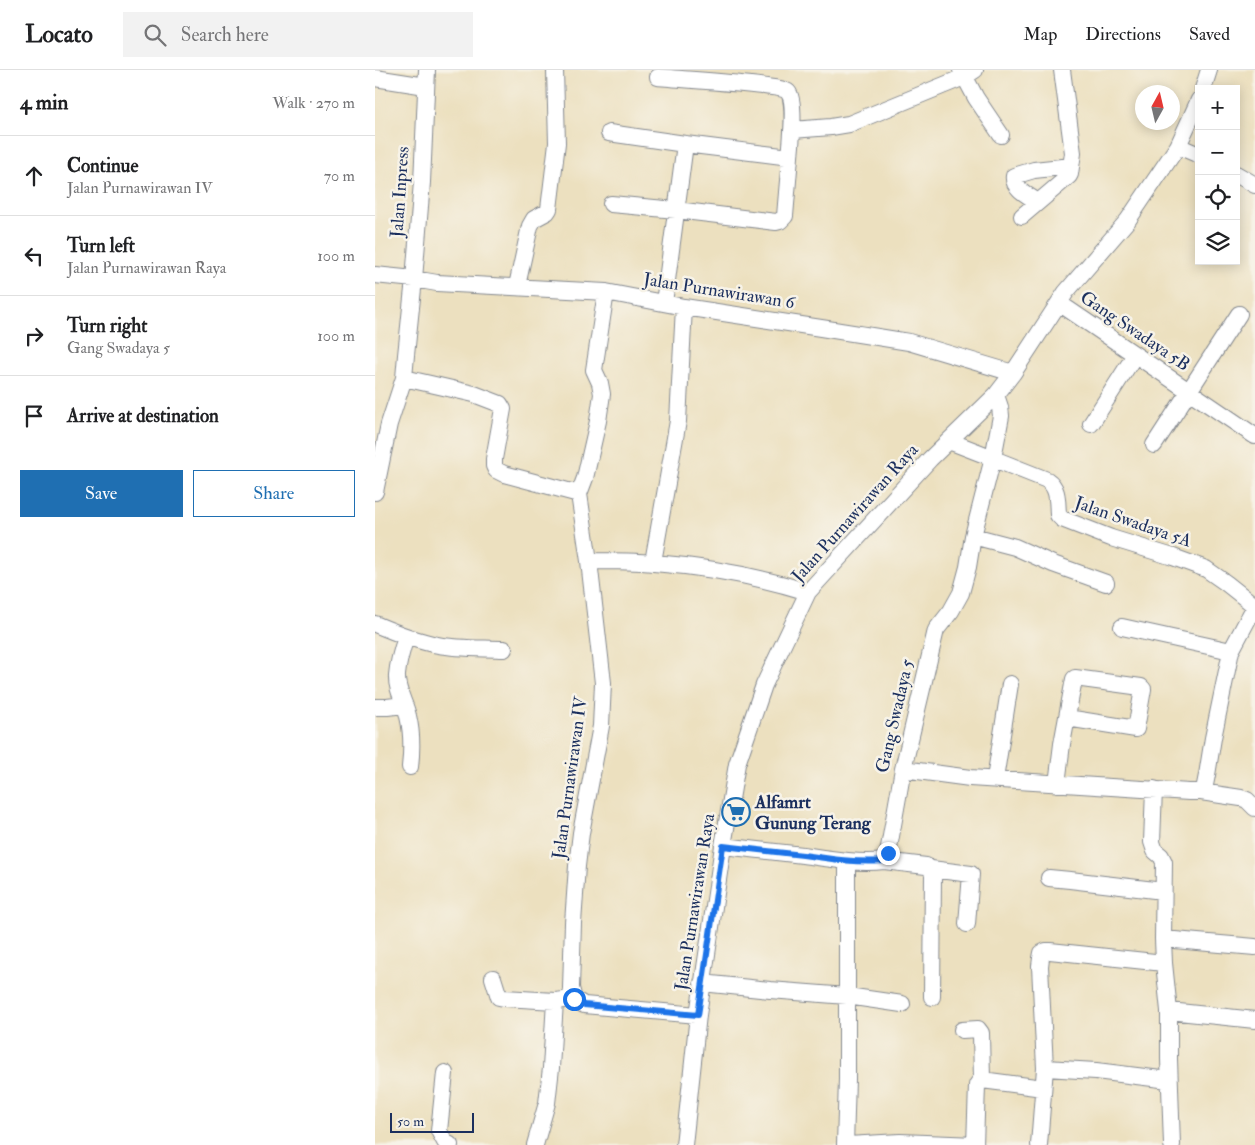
<!DOCTYPE html>
<html lang="en">
<head>
<meta charset="utf-8">
<style>
  :root { --surface:#fff; --page:#f2f2f2; --text:#202124; --muted:#757577; --line:#e0e0e0; --accent:#1f6fb2 }
  body { margin:0; font-family:"IM FELL Double Pica",serif; background:var(--page); color:var(--text) }
  .controls { position:absolute; right:15px; top:15px; display:grid; overflow:hidden; border-radius:0px; box-shadow:0 2px 12px #0003 }
  .controls button { width:45px; height:45px; display:grid; place-items:center; padding:0; border:0; border-bottom:1px solid var(--line); background:var(--surface); color:var(--text); font:25px sans-serif }
  .compass { position:absolute; left:760px; top:15px; width:45px; height:45px; border-radius:50%; background:var(--surface); box-shadow:0 2px 12px #0003; rotate:8deg }
  .scale { position:absolute; left:15px; bottom:12px; width:84px; box-sizing:border-box; padding-left:5px; border:2px solid #1b2f5e; border-top:0; font-size:14px; line-height:18px; white-space:nowrap; color:#1b2f5e; -webkit-text-stroke:4px #f7f3e8; paint-order:stroke }
  .stop { position:absolute; width:15px; height:15px; margin:-11px; border:4px solid #1a73e8; border-radius:50%; background:#fff }
  .stop.end { background:#1a73e8; border-color:#fff; box-shadow:0 1px 5px #0008 }
  .list { margin:0; padding:0; list-style:none }
  h2 { display:flex; justify-content:space-between; align-items:center; height:65px; margin:0; padding:0 20px; font-size:21px }
  h2 small { font-size:16px; font-weight:400; color:var(--muted) }
  .list li { display:grid; grid-template-columns:32px 1fr auto; gap:15px; align-items:center; box-sizing:border-box; height:80px; padding:0 20px; border-top:1px solid var(--line) }
  .list b { display:block; font-size:19px; white-space:nowrap }
  .list p { margin:0; font-size:16px; white-space:nowrap; color:var(--muted) }
  .list em { font-size:16px; font-style:normal; color:var(--muted) }
  .actions { display:flex; gap:10px; padding:15px 20px }
  .actions a { flex:1; padding:11px 0; border:1px solid var(--accent); border-radius:0px; text-align:center; font-size:18px; color:var(--accent) }
  .actions .main { background:var(--accent); color:#fff }
  .icon { flex:none; width:28px; height:28px; fill:none; stroke:currentColor; stroke-width:2; stroke-linecap:round; stroke-linejoin:round }
  .map { position:relative; flex:none; width:880px; height:1075px; overflow:hidden }
  header { display:flex; align-items:center; gap:30px; box-sizing:border-box; height:70px; padding:0 25px; background:var(--surface); border-bottom:1px solid var(--line) }
  header strong { font-size:24px }
  nav { display:flex; gap:28px; margin-inline-start:auto; font-size:18px }
  .search { width:350px; height:45px; background:var(--page); display:flex; align-items:center; gap:12px; box-sizing:border-box; padding:0 18px; border-radius:0px; color:var(--muted); font-size:19px }
  main { display:flex }
  aside { flex:1; background:var(--surface) }
  .map>svg:first-child { display:block }
  .lines { fill:none; stroke-linecap:round; stroke-linejoin:round }
  .minor-casing { stroke:#84888e; stroke-width:18 }
  .minor { stroke:#fff; stroke-width:16 }
  .route { stroke:#1a73e8; stroke-width:6 }
  .labels { text-anchor:middle; dominant-baseline:central; stroke-width:5; stroke-linejoin:round; paint-order:stroke }
  .street-label { font-size:18px; fill:#1b2f5e; stroke:#f7f3e8 }
  .poi-label { font-size:18px; font-weight:bold; fill:#1b2f5e; stroke:#f7f3e8; text-anchor:start }
</style>
</head>
<body>
<header>
<strong>Locato</strong>
<div class="search"><svg class="icon" aria-label="search" viewBox="0 0 24 24"><circle cx="10" cy="10" r="6"/><path d="M15 15l6 6"/></svg>Search here</div>
<nav><a>Map</a><a>Directions</a><a>Saved</a></nav>
</header>
<main>
<aside>
<h2>4 min<small>Walk · 270 m</small></h2>
<ul class="list">
<li><svg class="icon" aria-label="ahead" viewBox="0 0 24 24"><path d="M12 20V5M6 11l6-6 6 6"/></svg><div><b>Continue</b><p>Jalan Purnawirawan IV</p></div><em>70 m</em></li>
<li><svg class="icon" aria-label="left" viewBox="0 0 24 24"><path d="M17 20v-9H6M10 6l-5 5 5 5"/></svg><div><b>Turn left</b><p>Jalan Purnawirawan Raya</p></div><em>100 m</em></li>
<li><svg class="icon" aria-label="right" viewBox="0 0 24 24"><path d="M7 20v-9h11M14 6l5 5-5 5"/></svg><div><b>Turn right</b><p>Gang Swadaya 5</p></div><em>100 m</em></li>
<li><svg class="icon" aria-label="arrive" viewBox="0 0 24 24"><path d="M6 21V4h12l-3 4 3 4H6"/></svg><div><b>Arrive at destination</b></div></li>
</ul>
<div class="actions"><a class="main">Save</a><a>Share</a></div>
</aside>
<div class="map">
<svg width="880" height="1075" viewBox="0 0 880 1075">
  <rect width="100%" height="100%" fill="#f7f3e8"/>
  <filter id="ink" filterUnits="userSpaceOnUse"><feTurbulence type="fractalNoise" baseFrequency=".02" numOctaves="2"/><feDisplacementMap in="SourceGraphic" scale="10" xChannelSelector="R" yChannelSelector="G"/><feConvolveMatrix kernelMatrix="1 2 1 2 8 2 1 2 1" color-interpolation-filters="sRGB"/></filter>
  <filter id="wash" filterUnits="userSpaceOnUse"><feTurbulence type="fractalNoise" baseFrequency=".0096" numOctaves="4" result="noise"/><feDisplacementMap in="SourceGraphic" scale="20" xChannelSelector="R" yChannelSelector="G"/><feGaussianBlur stdDeviation="1.12" result="paint"/><feColorMatrix in="noise" values="0 0 0 0 0 0 0 0 0 0 0 0 0 0 0 0 0 1.4 0 .05"/><feComposite in="paint" operator="in"/></filter>
  <g filter="url(#wash)">
    <rect width="100%" height="100%" fill="#ece0bf"/>
  </g>
  <g filter="url(#ink)">
    <g class="lines">
      <defs>
        <path id="minor" d="M586,0L601,28L626,65
          M0,8L51,16
          M828,19L834,0
          M417,60L456,57L474,54L589,7L600,0
          M234,63L310,74L415,87C416,76 421,30 413,22C407,15 300,9 283,7
          M803,76L824,85
          M861,104L880,115
          M663,132C654,126 637,118 639,106L659,100L696,96
          M236,134L301,140L401,152L405,151L410,146L415,87
          M647,146L694,106L695,104L698,83L687,0
          M0,205L39,209L62,213L231,222L309,237L446,258L534,272L638,303
          M142,216L155,156L159,149L172,142L174,139L182,73L180,0
          M231,222L219,300L225,313L227,324L223,351L210,408L204,424L214,491L228,613L226,656L206,763L202,796L198,853L196,918L199,929L209,935L323,945
          M289,233L310,74
          M684,233L880,366
          M29,308L99,324L125,334L128,339L119,389V396L121,400L129,404L204,424
          M621,325L625,337L626,346L618,388L624,391L672,410C684,418 682,432 683,445L687,449L736,468L798,487L831,499L851,513L880,536
          M716,354L760,285
          M779,375L864,244
          M0,422L14,354L29,308L31,285L39,209L47,112L52,0
          M598,466L640,477L678,494L731,513
          M214,491C236,491 258,491 279,493C331,497 383,506 433,522
          M278,492L303,351L309,237
          M0,554C21,563 41,571 63,575C85,579 107,578 129,579
          M747,557L856,581
          M31,567C27,579 23,592 22,605C21,620 30,632 33,646C37,662 37,680 35,697
          M0,637H12L29,635
          M528,699L595,708L814,722H826L866,728L872,730L880,738
          M620,709L635,614
          M682,714L687,674L699,609L700,608L766,617L768,619L761,659L692,648
          M779,719L777,772L780,781L786,786L789,792L788,869L789,893L794,941V989L797,1075
          M826,722L829,720L832,705L838,668L856,581L880,536
          M348,776C375,779 402,782 428,785C455,789 483,794 509,791L513,783L528,699L561,560L576,541L586,523L593,497L598,466L618,388L574,371
          M509,791L551,796L556,799L596,804L592,854
          M556,799L558,804L557,927
          M674,808L695,810L788,821
          M788,869L880,877
          M118,908L124,927L129,928L180,931L189,930
          M327,913L395,920L472,926L527,934
          M794,941L880,950
          M587,960L603,959L606,963L607,1010
          M670,998L721,1001L794,1010
          M70,1003L64,1061L70,1072L75,1075
          M160,1075L172,1033L176,998L180,931
          M309,1075L323,945L348,776L362,694L389,615L433,522L555,389L621,325L638,303L691,222L753,150L803,76L824,30
          M470,1075L472,1009V791
          M473,1075L525,1072L601,1075
          M600,1075L602,1015L604,1012L607,1010L668,1018
          M664,1075L670,998L665,896L666,888L667,883L671,881H675L789,893"/>
      </defs>
      <use href="#minor" class="minor-casing"/>
      <use href="#minor" class="minor"/>
    </g>
  </g>
  <g class="lines" filter="url(#ink)">
    <path class="route" d="M199,929L209,935L323,945L348,776C375,779 402,782 428,785C455,789 482,793 509,791L513,783"/>
  </g>
  <defs>
    <symbol id="supermarket-ring" viewBox="-11 -11 22 22"><circle r="9.5" fill="#f7f3e8" stroke="#1f6fb2" stroke-width="1.5"/><path d="M-6-5.5h2.5l.6 2H6L4.5 2H-2.5L-4.4-4H-6ZM-1.5 3.2a1.3 1.3 0 1 0 .1 0ZM3 3.2a1.3 1.3 0 1 0 .1 0Z" fill="#1f6fb2"/></symbol>
  </defs>
  <g fill-rule="evenodd">
    <use href="#supermarket-ring" x="345" y="726" width="32" height="32"/>
  </g>
  <g class="labels">
    <g class="street-label">
      <text transform="translate(25 122) rotate(-86)">Jalan Inpress</text>
      <text transform="translate(344 221) rotate(9)">Jalan Purnawirawan 6</text>
      <text transform="translate(760 261) rotate(34)">Gang Swadaya 5B</text>
      <text transform="translate(480 443) rotate(-48)">Jalan Purnawirawan Raya</text>
      <text transform="translate(758 452) rotate(19)">Jalan Swadaya 5A</text>
      <text transform="translate(520 646) rotate(-77)">Gang Swadaya 5</text>
      <text transform="translate(195 708) rotate(-82)">Jalan Purnawirawan IV</text>
      <text transform="translate(320 832) rotate(-81)">Jalan Purnawirawan Raya</text>
    </g>
    <g class="poi-label">
      <text x="380" y="732">Alfamrt<tspan x="380" dy="21">Gunung Terang</tspan></text>
    </g>
  </g>
</svg>
<div class="controls">
<button>+</button>
<button>−</button>
<button><svg class="icon" aria-label="locate" viewBox="0 0 24 24"><circle cx="12" cy="12" r="6"/><path d="M12 2v4M12 18v4M2 12h4M18 12h4"/></svg></button>
<button><svg class="icon" aria-label="layers" viewBox="0 0 24 24"><path d="M12 4l9 5-9 5-9-5zM3 14l9 5 9-5"/></svg></button>
</div>
<svg class="compass" viewBox="-18 -18 36 36"><path d="M0-13l5 13h-10z" fill="#e53935"/><path d="M0 13l5-13h-10z" fill="#757577"/></svg>
<div class="scale">50 m</div>
<div class="stop" style="left:199px;top:929px"></div>
<div class="stop end" style="left:513px;top:783px"></div>
</div>
</main>
</body>
</html>
